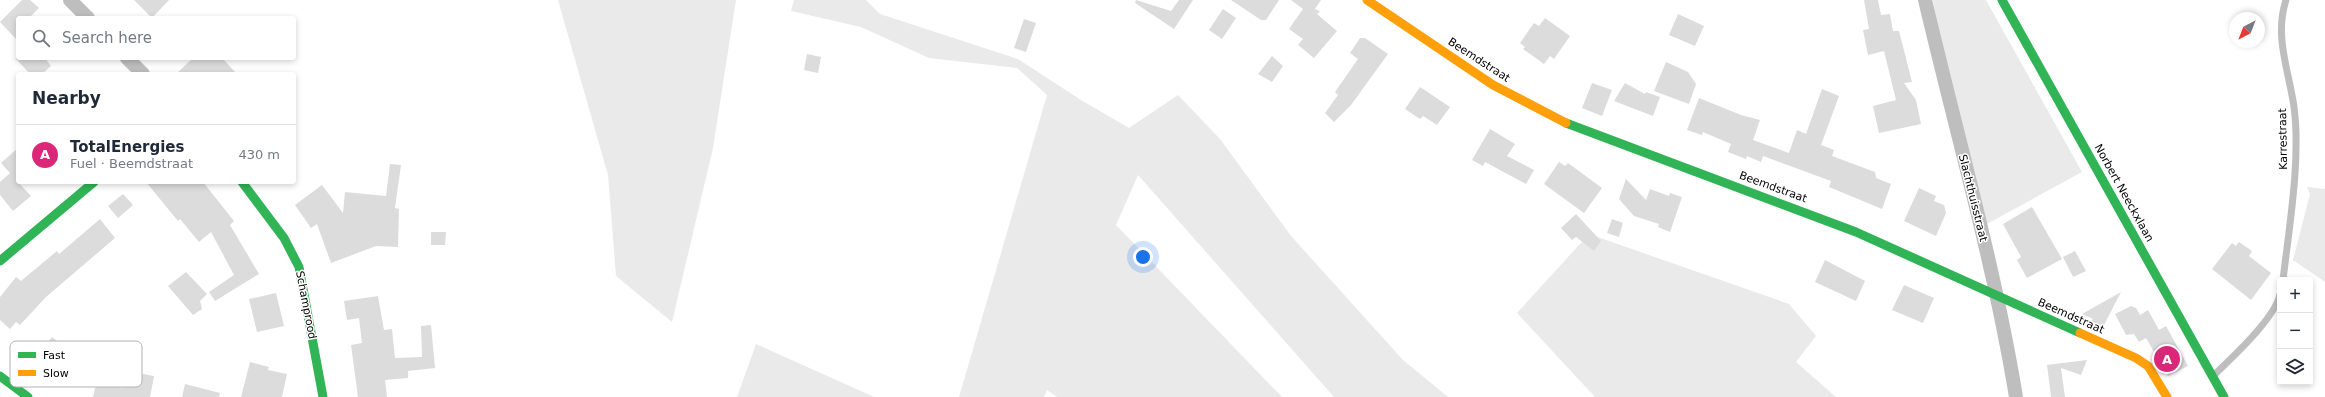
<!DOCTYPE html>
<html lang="en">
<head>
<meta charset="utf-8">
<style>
  :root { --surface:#fff; --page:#f6f6f7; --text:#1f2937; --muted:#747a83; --line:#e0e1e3; --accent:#db2777 }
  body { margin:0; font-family:"DejaVu Sans",sans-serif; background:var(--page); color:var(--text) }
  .controls { position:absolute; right:12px; bottom:12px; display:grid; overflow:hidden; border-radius:4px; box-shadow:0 2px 6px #0003 }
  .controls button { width:36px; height:36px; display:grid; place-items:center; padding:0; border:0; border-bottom:1px solid var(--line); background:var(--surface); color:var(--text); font:20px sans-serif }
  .compass { position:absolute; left:2229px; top:12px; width:36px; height:36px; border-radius:50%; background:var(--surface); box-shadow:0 2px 6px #0003; rotate:222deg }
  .you { position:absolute; left:1143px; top:257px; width:14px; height:14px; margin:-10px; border:3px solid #fff; border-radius:50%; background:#1a73e8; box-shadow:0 0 0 6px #1a73e833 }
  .badge { display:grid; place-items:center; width:26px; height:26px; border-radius:50%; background:var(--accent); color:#fff; font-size:13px; font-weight:700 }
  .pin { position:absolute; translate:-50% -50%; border:2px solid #fff; box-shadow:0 1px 4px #0006 }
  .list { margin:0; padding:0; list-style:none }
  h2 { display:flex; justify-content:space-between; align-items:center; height:52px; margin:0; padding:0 16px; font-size:17px }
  h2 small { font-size:13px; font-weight:400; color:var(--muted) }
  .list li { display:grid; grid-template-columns:26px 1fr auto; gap:12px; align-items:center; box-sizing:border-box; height:60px; padding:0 16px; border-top:1px solid var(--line) }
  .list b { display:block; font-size:15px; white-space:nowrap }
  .list p { margin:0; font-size:13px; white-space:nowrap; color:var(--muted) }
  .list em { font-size:13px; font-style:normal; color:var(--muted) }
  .icon { flex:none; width:22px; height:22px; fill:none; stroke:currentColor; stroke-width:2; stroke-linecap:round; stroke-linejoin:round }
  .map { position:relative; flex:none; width:2325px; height:397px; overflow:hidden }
  .search { position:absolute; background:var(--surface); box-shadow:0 2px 6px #0003; left:16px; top:16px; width:280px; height:44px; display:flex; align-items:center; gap:10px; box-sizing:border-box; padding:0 14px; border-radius:4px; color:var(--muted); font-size:15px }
  .panel { position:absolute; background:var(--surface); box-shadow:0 2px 6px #0003; left:16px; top:72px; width:280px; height:112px; border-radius:4px }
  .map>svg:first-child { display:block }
  .green { fill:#eaeaea }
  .building { fill:#dcdcdc }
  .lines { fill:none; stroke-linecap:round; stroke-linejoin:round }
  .lane { stroke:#bebebe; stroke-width:7 }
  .street { stroke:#bebebe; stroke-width:14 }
  .fast { stroke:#30b455; stroke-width:9 }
  .slow { stroke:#ff9f0a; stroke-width:9 }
  .labels { text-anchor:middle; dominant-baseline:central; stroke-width:3; stroke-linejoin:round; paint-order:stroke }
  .street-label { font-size:11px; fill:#000; stroke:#fff }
  .key { fill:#fff; stroke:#b2b2b2; stroke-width:1 }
  .key-label { font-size:11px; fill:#000 }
</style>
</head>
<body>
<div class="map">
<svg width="2325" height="397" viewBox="0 0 2325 397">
  <rect width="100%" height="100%" fill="#fff"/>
  <path class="green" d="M558,0H736L713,148L672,322L616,276L608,175Z
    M794,0H866L880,14L1018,59L1081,100L1129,128L1178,95L1220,139L1291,236L1403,360L1448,397H1334L1138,175L1116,225L1282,397H1057L1047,390L1044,397H959L1047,95L1017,68L929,58L861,27L791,11Z
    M1933,0H1986L2082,172L1985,225L1941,48Z
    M2307,187L2325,189V282L2293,260L2310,194Z
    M1589,234L1789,304L1816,336L1796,362L1836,397H1595L1517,313Z
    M756,344L872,396L875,397H737Z"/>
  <path class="building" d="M22,0H30L39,8L29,18H18V41L0,22Z
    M134,0H169L152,18Z
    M1136,0L1171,11L1179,0H1193L1174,29L1135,3Z
    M1231,0H1279L1266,20H1261Z
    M1291,0H1321L1315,9L1320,11L1317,14L1337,31L1314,58L1298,45L1303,39L1289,29L1303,9Z
    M1864,0H1878L1881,15L1890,14L1893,31H1899L1912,82L1904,83L1916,100L1921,124L1879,133L1873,106L1896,100L1884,51L1868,55L1863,30L1869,29Z
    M1223,9L1236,18L1222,39L1209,30Z
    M1678,14L1704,26L1695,46L1669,35Z
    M1545,18L1570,36L1554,59L1550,56L1544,64L1523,49L1525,47L1520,43L1534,23L1539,26Z
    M1024,19L1036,23L1026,52L1014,48Z
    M1360,38H1365L1388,54L1351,105L1334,122L1325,113L1338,95L1335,92L1358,59L1350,53Z
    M807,54L821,57L818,73L804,70Z
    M1272,56L1283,66L1272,82L1258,74Z
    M15,58H45L51,66L42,74H30Z
    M193,58H222L237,74H176Z
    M1666,62L1688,72L1696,84L1689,104L1654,91Z
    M1592,83L1612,90L1602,116L1582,108Z
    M1625,83L1645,94L1646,92L1660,97L1653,116L1614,101Z
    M1420,87L1450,107L1437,125L1423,116L1420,119L1405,109Z
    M1822,89L1839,96L1821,145L1834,150L1832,156L1875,172L1876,178L1891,184L1882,209L1829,187L1831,181L1763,156L1761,162L1747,156L1746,159L1728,152L1731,144L1703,132L1702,135L1687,130L1699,98L1741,115L1760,120L1753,140L1789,153L1797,130L1806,134Z
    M1490,129L1515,144L1507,156L1534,170L1526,184L1485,162L1483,166L1472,160Z
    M18,148V182L31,196L13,211L0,195V182L10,173L1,163Z
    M1559,162L1565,166L1568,163L1602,188L1584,213L1544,184Z
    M390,164L401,165L395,208L399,209L398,247L376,246L331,263L317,224L311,228L295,205L322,185L343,213L345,192L386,196Z
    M1626,179L1646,200L1650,189L1669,196L1670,193L1682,197L1670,232L1658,227L1659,224L1634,216L1619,199Z
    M146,182H203L234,221L230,225L259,274L215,301L209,292L234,275L211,232L199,242L180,219L178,221Z
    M1919,188L1936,196L1934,201L1944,205L1946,213L1936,236L1904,221Z
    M123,194L133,205L118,218L108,206Z
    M2032,207L2062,259L2027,278L2017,260L2021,257L2003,224Z
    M1576,214L1601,241L1594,251L1576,237L1572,240L1561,228Z
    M100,219L115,238L46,297L20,325L16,322L10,329L0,320V297L16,277L21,281L57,251L59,254Z
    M1612,219L1623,223L1619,237L1607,233Z
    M431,232H446L445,245H431Z
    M2239,242L2252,251L2249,256L2271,273L2251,300L2212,269L2232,243L2236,246Z
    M2075,251L2086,271L2073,277L2063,257Z
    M1825,260L1865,281L1856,301L1815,282Z
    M186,272L207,294L200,301L202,309L193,315L168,286Z
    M1904,285L1934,298L1923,323L1892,310Z
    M2121,292L2102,329L2090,323L2093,319L2082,314Z
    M276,293L284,326L257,332L249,299Z
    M378,296L384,330L392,329L395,358L422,357L421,326L431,325L435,368L408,371V378L385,380L387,397H358L351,345L362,343L359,318L347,320L344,301Z
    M2131,306L2136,308L2140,315L2148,310L2159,330L2166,326L2188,366L2168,376L2146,338L2139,342L2134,334L2126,335L2115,314Z
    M52,337L74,354L83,342L94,351L88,358L99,362L89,387L61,378L35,358Z
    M2087,360L2081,375L2061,368L2065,397H2051L2047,365Z
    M250,362L269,367L268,370L287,374L282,397H241Z
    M126,371L154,376L150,397H93L97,380L123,388Z
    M185,384L220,393L219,397H182Z"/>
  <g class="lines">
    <path class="lane" d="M2283,280C2289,228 2301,159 2294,107C2289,71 2274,37 2286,0
      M2214,375C2232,358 2276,317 2280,294"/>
    <path class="street" d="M70,0L88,18
      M1925,0C1956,132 1994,263 2016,397
      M127,58L143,74"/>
    <path class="fast" d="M2002,0L2224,397
      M1566,123L1856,232L2080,333
      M242,182L284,238L299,267L323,397
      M0,261L94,182
      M0,376L28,397"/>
    <path class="slow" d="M1367,0L1493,85L1566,123
      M2080,333L2136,358L2148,366L2167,397"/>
  </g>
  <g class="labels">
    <g class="street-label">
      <text transform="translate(1479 60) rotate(33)">Beemdstraat</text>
      <text transform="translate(2283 139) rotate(-91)">Karrestraat</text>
      <text transform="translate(1773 187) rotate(20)">Beemdstraat</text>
      <text transform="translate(2124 193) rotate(61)">Norbert Neeckxlaan</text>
      <text transform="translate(1973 198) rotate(76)">Slachthuisstraat</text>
      <text transform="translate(306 305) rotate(79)">Schamprood</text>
      <text transform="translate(2071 316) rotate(24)">Beemdstraat</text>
    </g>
  </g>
  <rect x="10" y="341" width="132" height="46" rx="6" class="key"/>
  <rect x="18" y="352" width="18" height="6" fill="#30b455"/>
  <rect x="18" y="370" width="18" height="6" fill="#ff9f0a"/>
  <g class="key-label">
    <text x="43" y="359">Fast</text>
    <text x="43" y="377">Slow</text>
  </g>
</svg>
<div class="controls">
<button>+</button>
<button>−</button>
<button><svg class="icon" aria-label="layers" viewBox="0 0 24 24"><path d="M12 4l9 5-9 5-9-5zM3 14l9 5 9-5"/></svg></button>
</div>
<svg class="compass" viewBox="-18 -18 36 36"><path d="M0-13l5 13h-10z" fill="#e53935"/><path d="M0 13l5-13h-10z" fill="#747a83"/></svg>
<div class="you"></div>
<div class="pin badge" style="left:2167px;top:359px">A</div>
<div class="search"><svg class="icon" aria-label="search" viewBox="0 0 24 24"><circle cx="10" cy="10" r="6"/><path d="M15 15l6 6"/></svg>Search here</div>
<section class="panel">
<h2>Nearby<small></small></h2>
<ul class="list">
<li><span class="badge">A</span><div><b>TotalEnergies</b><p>Fuel · Beemdstraat</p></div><em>430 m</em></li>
</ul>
</section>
</div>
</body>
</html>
